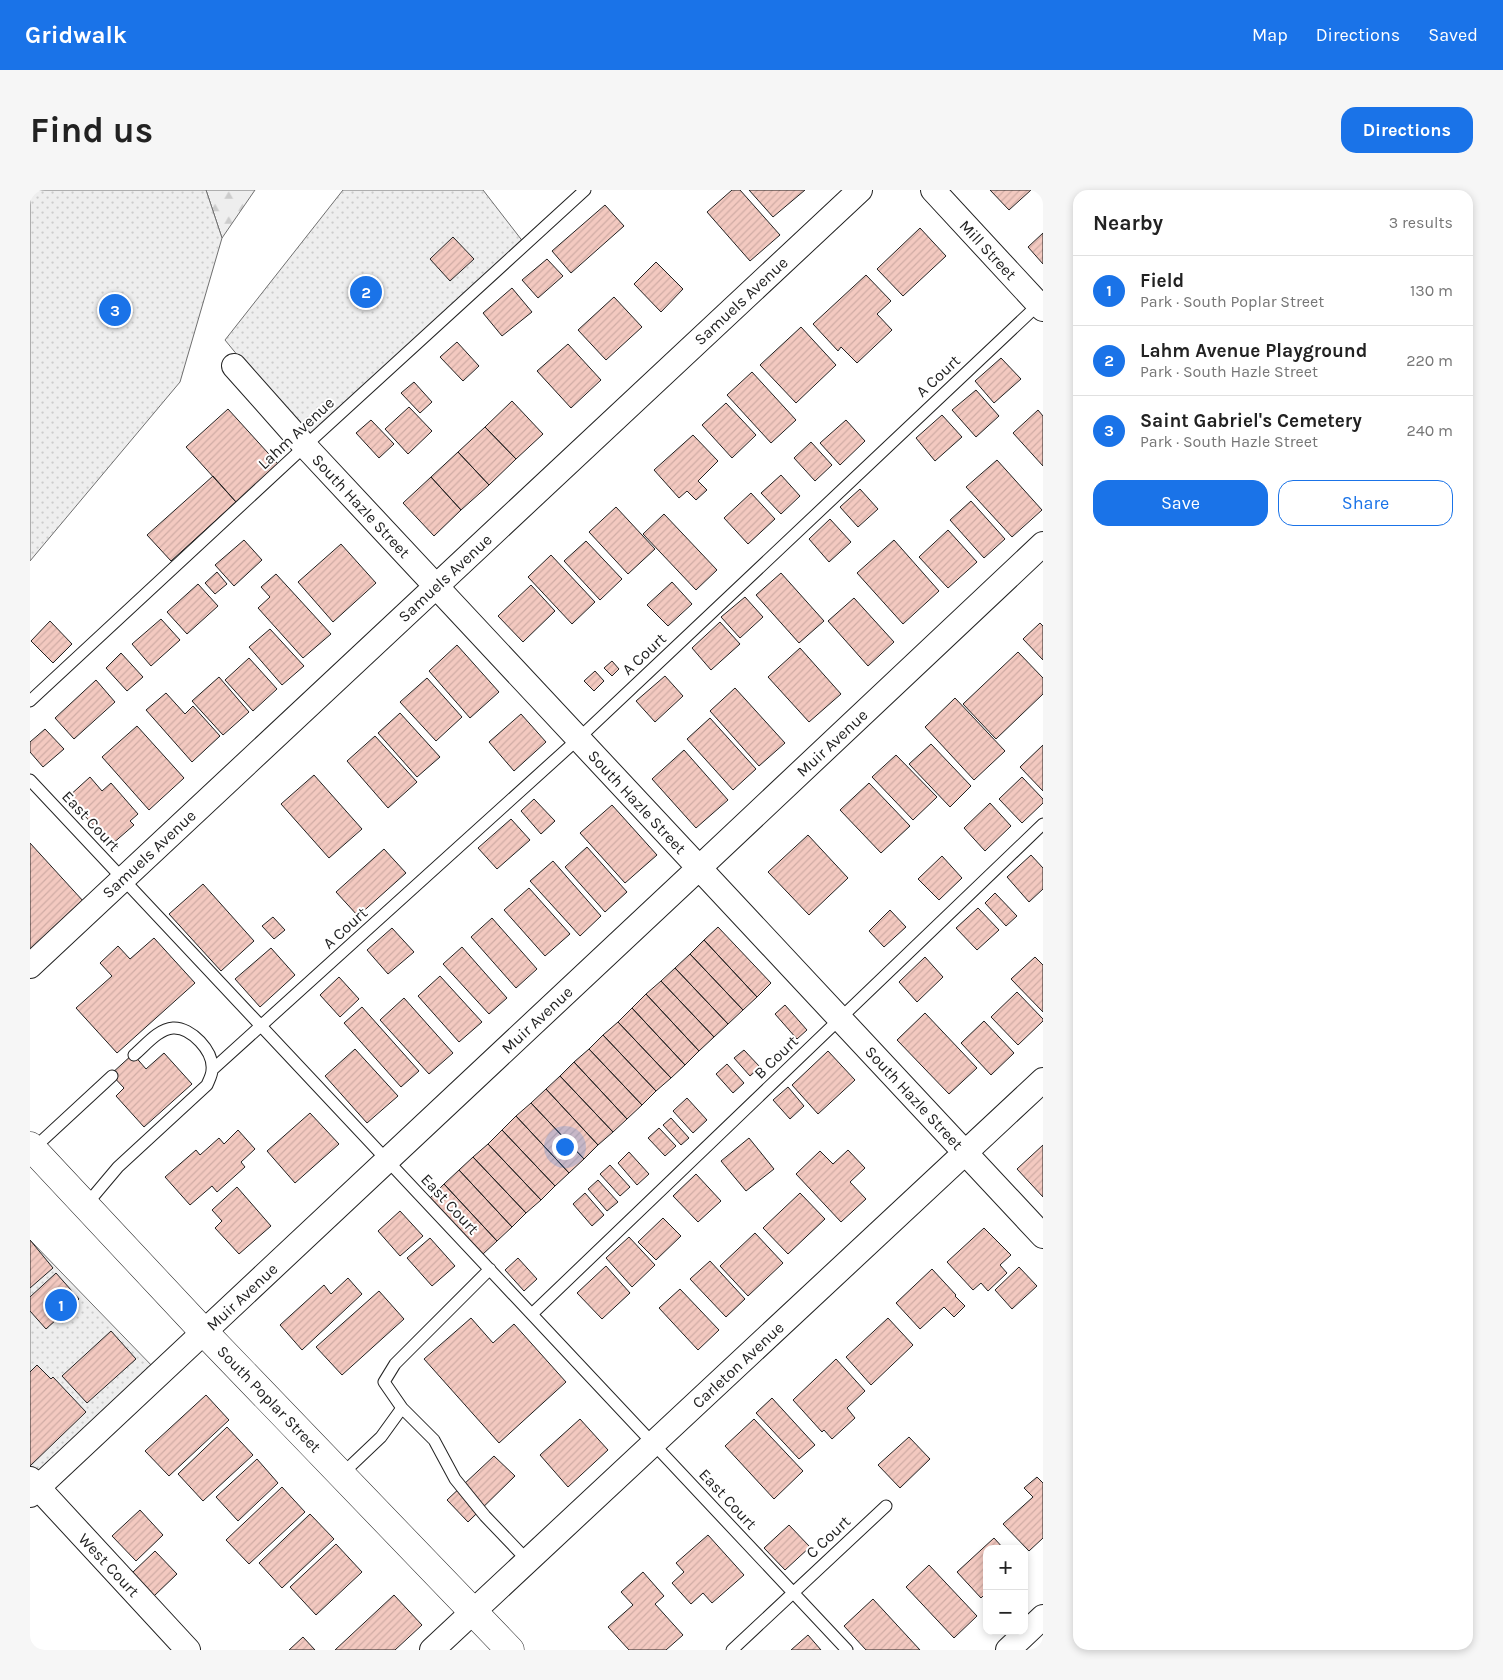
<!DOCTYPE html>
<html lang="en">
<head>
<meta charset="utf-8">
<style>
  :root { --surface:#fff; --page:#f6f6f6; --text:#222; --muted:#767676; --line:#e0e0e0; --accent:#1a73e8 }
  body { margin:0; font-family:Karla,sans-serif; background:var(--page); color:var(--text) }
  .controls { position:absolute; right:15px; bottom:15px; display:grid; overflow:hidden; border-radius:10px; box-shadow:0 2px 8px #0003 }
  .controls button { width:45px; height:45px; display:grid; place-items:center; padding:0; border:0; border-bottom:1px solid var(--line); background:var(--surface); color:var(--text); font:25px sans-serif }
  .you { position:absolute; left:534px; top:956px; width:18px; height:18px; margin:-12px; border:4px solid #fff; border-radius:50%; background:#1a73e8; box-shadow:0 0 0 8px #1a73e833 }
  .badge { display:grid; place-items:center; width:32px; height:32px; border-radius:50%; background:var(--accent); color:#fff; font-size:16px; font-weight:700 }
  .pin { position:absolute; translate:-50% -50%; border:2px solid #fff; box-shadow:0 1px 5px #0006 }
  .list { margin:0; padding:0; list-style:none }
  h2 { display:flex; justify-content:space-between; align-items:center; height:65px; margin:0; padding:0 20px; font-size:21px }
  h2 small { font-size:16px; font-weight:400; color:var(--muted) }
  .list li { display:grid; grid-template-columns:32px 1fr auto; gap:15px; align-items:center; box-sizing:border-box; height:70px; padding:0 20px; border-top:1px solid var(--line) }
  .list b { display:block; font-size:19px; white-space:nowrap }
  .list p { margin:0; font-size:16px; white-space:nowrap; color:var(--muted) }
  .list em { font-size:16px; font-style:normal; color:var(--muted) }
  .actions { display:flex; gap:10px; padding:15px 20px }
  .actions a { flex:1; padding:11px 0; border:1px solid var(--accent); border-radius:15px; text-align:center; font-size:18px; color:var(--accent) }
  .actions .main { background:var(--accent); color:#fff }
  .map { position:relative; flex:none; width:1013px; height:1460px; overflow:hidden; border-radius:15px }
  header { display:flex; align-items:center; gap:30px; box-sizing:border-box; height:70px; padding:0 25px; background:var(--accent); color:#fff }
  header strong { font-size:24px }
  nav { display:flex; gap:28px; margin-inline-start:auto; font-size:18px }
  .intro { display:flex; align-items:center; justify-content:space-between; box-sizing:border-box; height:120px; padding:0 30px }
  h1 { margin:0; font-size:35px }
  .button { padding:12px 22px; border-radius:15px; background:var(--accent); color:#fff; font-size:18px; font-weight:700 }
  main { display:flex; gap:30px; padding:0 30px }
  aside { flex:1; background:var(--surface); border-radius:15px; box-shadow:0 2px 8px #0003 }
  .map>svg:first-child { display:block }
  .forest { fill:url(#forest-firs); stroke:#6f6f6f }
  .park { fill:url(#park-dots); stroke:#6f6f6f }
  .building { fill:url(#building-hatch); stroke:#222 }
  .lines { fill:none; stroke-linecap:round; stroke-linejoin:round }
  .service-casing { stroke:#222; stroke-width:13 }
  .minor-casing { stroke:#222; stroke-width:26 }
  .secondary-casing { stroke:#222; stroke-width:29 }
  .service { stroke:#fff; stroke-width:11 }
  .minor { stroke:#fff; stroke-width:24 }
  .secondary { stroke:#fff; stroke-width:28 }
  .labels { text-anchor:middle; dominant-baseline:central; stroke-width:4; stroke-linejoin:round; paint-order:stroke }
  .street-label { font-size:16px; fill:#222; stroke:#fff }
</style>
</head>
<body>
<header>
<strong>Gridwalk</strong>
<nav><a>Map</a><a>Directions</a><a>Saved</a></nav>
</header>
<div class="intro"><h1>Find us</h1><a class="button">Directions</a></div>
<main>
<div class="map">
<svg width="1013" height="1460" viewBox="0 0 1013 1460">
  <defs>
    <pattern id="forest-firs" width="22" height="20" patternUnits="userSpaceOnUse" patternTransform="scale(1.25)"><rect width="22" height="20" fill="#eee"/><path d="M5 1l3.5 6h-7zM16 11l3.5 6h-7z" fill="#ccc"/></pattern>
    <pattern id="park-dots" width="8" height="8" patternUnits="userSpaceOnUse" patternTransform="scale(1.25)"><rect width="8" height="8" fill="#eee"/><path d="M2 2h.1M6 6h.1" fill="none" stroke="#ccc" stroke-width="1.8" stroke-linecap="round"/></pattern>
    <pattern id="building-hatch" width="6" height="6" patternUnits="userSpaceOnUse" patternTransform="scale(1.25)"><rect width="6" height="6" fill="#f3c9c0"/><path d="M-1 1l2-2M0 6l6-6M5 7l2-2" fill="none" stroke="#d0aca5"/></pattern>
  </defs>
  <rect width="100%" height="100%" fill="#fff"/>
  <path class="forest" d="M176,0H225L192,48Z"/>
  <path class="park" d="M0,0H176L192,48L150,192L0,371Z
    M313,0H453L494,53L276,249L195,150Z
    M0,1050L125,1179L0,1296Z"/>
  <path class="building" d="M702,0H710L750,45L720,71L677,22Z
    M719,0H775L743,27Z
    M960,0H1001L979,20Z
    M575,15L594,36L541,83L522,61Z
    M890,38L916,66L873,106L847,79Z
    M1013,43V74L998,57Z
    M423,47L444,69L420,91L400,69Z
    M517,69L533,86L508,108L492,90Z
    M626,72L653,99L631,122L604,94Z
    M836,85L861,111L847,124L862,140L827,173L811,157L808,161L783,134Z
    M482,98L502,122L472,146L453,123Z
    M584,107L612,137L576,170L548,140Z
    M771,137L806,175L766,213L730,175Z
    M427,152L449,176L433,191L410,167Z
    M538,154L571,190L541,218L507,181Z
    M971,168L991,189L964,213L945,191Z
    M722,182L766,230L741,253L697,205Z
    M384,192L402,212L390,223L371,203Z
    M946,200L969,226L946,247L922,220Z
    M482,211L513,244L486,269L455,237Z
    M696,213L726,245L702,268L672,235Z
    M379,217L402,241L378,264L355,239Z
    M198,219L248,274L206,312L156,257Z
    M1008,220L1013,226V276L983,243Z
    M912,225L932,247L905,271L886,248Z
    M341,230L364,254L349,268L326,243Z
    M816,230L835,251L810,275L790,253Z
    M455,237L486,269L459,295L428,262Z
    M663,245L688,271L668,291L677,300L666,310L657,301L649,308L624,280Z
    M781,252L802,275L785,291L764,268Z
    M428,262L459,295L431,320L401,287Z
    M967,270L1012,320L982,347L936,297Z
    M751,285L770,306L751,324L731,303Z
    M183,286L206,312L141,371L117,345Z
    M401,287L431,320L404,346L373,313Z
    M830,299L848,319L828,337L810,317Z
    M721,303L745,329L718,354L694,328Z
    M941,311L975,349L954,368L920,330Z
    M586,317L625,359L598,384L559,342Z
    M634,324L687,380L666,400L613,344Z
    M800,329L821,352L799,372L779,349Z
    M918,340L947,372L918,398L889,367Z
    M214,350L232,370L204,396L185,375Z
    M864,350L909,401L873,434L827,383Z
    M556,351L592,389L570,410L534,371Z
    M311,354L346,393L303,432L268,392Z
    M521,365L565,412L542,434L498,387Z
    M187,382L197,394L185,404L175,393Z
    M751,383L794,431L769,453L726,405Z
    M246,384L301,444L273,468L228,418L240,407L231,397Z
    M642,392L662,414L638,436L617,415Z
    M168,394L188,416L157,444L137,422Z
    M501,395L525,421L493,452L468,426Z
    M715,407L733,427L710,448L691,427Z
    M824,408L864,452L838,476L798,431Z
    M131,429L150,450L121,476L102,454Z
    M20,431L42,454L23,473L1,451Z
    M690,432L710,454L681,480L662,458Z
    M1010,433L1013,436V470L993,449Z
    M240,439L274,476L252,495L219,457Z
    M427,455L469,502L440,528L399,481Z
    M770,458L811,504L779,532L738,487Z
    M988,462L1013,488V504L966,549L933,514Z
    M91,463L113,487L97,501L76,478Z
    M219,468L247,499L223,521L195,490Z
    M582,471L589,479L582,486L574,478Z
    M565,481L574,491L564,501L554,491Z
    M635,486L653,506L625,532L606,511Z
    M189,487L219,522L193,545L162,511Z
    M397,488L432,527L406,551L370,512Z
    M66,490L85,512L44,549L25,528Z
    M705,498L755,553L729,576L680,521Z
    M136,503L155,524L163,516L190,546L162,572L116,520Z
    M925,508L975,561L944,590L895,537Z
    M370,523L410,567L387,587L348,543Z
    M491,524L516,552L484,581L459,552Z
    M680,528L726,579L703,600L657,549Z
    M107,536L154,588L119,620L72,567Z
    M15,539L34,559L13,577L0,562V552Z
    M345,546L387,592L358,618L317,571Z
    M901,554L941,596L920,617L879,574Z
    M1013,555V601L990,577Z
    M654,560L698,610L666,638L622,589Z
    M866,565L907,607L883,630L842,587Z
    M284,585L332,639L299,668L251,614Z
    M60,587L72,601L81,593L108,624L100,631L104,635L81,655L38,607Z
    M992,587L1013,609V613L992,633L969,609Z
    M839,593L880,636L851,663L810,620Z
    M504,609L525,631L511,644L491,621Z
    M960,613L981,636L955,661L934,638Z
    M582,615L627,665L595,693L550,643Z
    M481,629L500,650L467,679L448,658Z
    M778,645L818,688L779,725L738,682Z
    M0,653L54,712L0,761Z
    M557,657L597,702L575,722L535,677Z
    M354,659L376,683L328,726L306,702Z
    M1001,665L1013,678V699L999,712L977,687Z
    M912,666L932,688L909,710L888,689Z
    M523,671L571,726L550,746L500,691Z
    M173,694L224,751L191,781L139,724Z
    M499,698L540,744L515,766L474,720Z
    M965,703L987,726L976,736L955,713Z
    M948,718L969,740L947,760L926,738Z
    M860,720L876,737L854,757L839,741Z
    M243,727L255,740L244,749L232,736Z
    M462,728L507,779L486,798L441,747Z
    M688,737L741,793L727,807L674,750Z
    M362,738L384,762L358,784L337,760Z
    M124,748L165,793L87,863L46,818L82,786L70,773L88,756L100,769Z
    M674,750L727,807L713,820L660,764Z
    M432,757L477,808L459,824L413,774Z
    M241,758L265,785L230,817L205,789Z
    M660,764L713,820L698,834L645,778Z
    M895,767L913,787L887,812L869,792Z
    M1005,767L1013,775V822L981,789Z
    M645,778L698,834L684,847L631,791Z
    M410,786L452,832L429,852L388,806Z
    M309,787L329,809L310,827L290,805Z
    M631,791L684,847L669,861L616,804Z
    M987,802L1013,829V831L988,855L961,827Z
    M616,804L669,861L655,875L602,818Z
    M374,808L423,863L399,884L350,830Z
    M755,815L777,840L767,849L745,824Z
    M332,817L389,881L371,897L314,833Z
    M602,818L655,875L641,888L588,832Z
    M895,823L947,878L919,904L867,850Z
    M954,831L984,863L961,885L931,853Z
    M588,832L641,888L626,901L573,845Z
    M573,845L626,901L612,915L559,859Z
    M325,859L368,906L337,933L295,886Z
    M559,859L612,915L597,929L544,872Z
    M714,860L730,877L720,886L704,868Z
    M798,861L825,890L788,924L762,895Z
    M134,863L162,894L114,937L86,906L94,898L81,884L103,864L116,879Z
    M544,872L597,929L583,942L530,886Z
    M697,874L714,893L703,903L686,884Z
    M530,886L583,942L568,955L516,899Z
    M758,897L774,916L760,929L743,910Z
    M516,899L568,955L554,969L501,913Z
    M657,908L677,930L663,943L643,921Z
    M501,913L554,969L539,983L486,926Z
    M280,923L309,954L265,993L237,961Z
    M486,926L539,983L525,996L472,940Z
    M641,928L659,948L651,955L633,935Z
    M629,938L646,956L635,966L618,948Z
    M208,940L225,959L211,972L215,977L187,1002L182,996L160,1015L135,987L166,960L170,965L189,948L194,954Z
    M472,940L525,996L511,1010L458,954Z
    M719,948L744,979L716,1001L691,971Z
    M458,954L511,1010L496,1023L443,967Z
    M1013,955V1007L987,979Z
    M818,960L835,978L820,992L836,1009L811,1032L766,984L790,961L803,974Z
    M599,962L619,984L607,995L588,973Z
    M443,967L496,1023L482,1037L429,980Z
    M580,975L600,997L590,1006L570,984Z
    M429,980L482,1037L467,1051L414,994Z
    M666,984L691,1011L668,1032L643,1006Z
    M568,990L588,1012L577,1021L558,999Z
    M414,994L467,1051L453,1064L400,1008Z
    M207,997L241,1036L209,1064L185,1038L192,1031L182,1020Z
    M555,1003L574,1025L562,1036L543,1014Z
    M770,1003L795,1029L758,1064L733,1038Z
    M370,1021L393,1046L370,1066L348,1041Z
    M633,1028L651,1046L626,1070L608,1052Z
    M954,1038L981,1065L970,1075L977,1083L958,1101L951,1093L943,1100L917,1072Z
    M725,1043L753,1073L718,1106L690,1076Z
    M599,1047L625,1075L602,1097L576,1068Z
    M400,1048L425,1076L402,1096L377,1068Z
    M0,1050L23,1078L0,1098Z
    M488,1068L507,1089L494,1101L475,1080Z
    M680,1071L715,1109L696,1127L660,1089Z
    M576,1076L600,1103L572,1129L547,1103Z
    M989,1077L1007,1096L982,1119L965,1100Z
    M902,1079L926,1105L925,1106L935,1116L924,1127L914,1117L890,1139L866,1113Z
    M26,1083L49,1109L16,1139L0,1121V1107Z
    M318,1088L332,1104L272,1160L250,1135L294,1095L301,1104Z
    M650,1099L689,1140L668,1160L629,1118Z
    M349,1101L374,1129L312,1185L286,1157Z
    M441,1128L463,1153L484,1134L536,1192L469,1253L394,1169Z
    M858,1128L883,1155L841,1195L816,1167Z
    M81,1141L106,1169L57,1213L32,1186Z
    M806,1169L835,1201L817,1218L825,1228L802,1249L794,1240L792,1242L763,1210Z
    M7,1175L21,1189L23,1187L56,1222L0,1276V1182Z
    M176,1205L199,1230L139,1286L115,1261Z
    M742,1208L785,1255L769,1269L726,1223Z
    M550,1229L578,1260L538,1297L510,1265Z
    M724,1229L773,1281L744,1309L695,1256Z
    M197,1237L223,1265L173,1311L148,1284Z
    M879,1247L900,1269L870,1298L848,1275Z
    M464,1266L485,1286L438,1332L417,1310Z
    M227,1269L248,1293L208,1331L186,1307Z
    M1007,1287L1013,1293V1348L999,1361L973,1334L1003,1307L994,1298Z
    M252,1297L275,1322L219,1374L196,1350Z
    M110,1320L133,1345L106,1371L82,1346Z
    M280,1324L304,1349L252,1398L229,1373Z
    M759,1335L780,1357L755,1380L734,1358Z
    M678,1345L714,1385L682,1413L673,1403L661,1414L642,1393L654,1382L646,1373Z
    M964,1348L974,1359H957V1402L951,1408L927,1382Z
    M306,1354L332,1382L286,1425L260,1397Z
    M125,1361L147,1384L124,1406L102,1383Z
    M899,1375L947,1426L924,1448L876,1397Z
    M613,1382L634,1406L625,1414L653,1445L636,1460H599L578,1437L603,1415L591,1402Z
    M364,1405L392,1435L365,1460H305Z
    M843,1409L890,1460H836L814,1436Z
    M778,1445L791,1460H761Z
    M273,1447L285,1460H259Z"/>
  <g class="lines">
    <defs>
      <path id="service" d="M0,511L275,256L555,0
        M0,590L817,1460
        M182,880L548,549L1010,113
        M3,959L82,886
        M56,1015L88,977L177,895C179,890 182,885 182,880C184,861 161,837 143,838C128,839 115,856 104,865
        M502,1124L1013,634
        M372,1218L354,1192L365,1174L460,1079
        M311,1285L351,1247L372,1218L404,1250L425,1289L455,1326L498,1371
        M702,1460L856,1316"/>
      <path id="minor" d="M903,0L1013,119
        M204,176L275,256L1013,1046
        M0,776L830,0
        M0,1289L158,1460
        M0,1305L669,678L1013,354
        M402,1460L1013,890
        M978,1460L1013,1427"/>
      <path id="secondary" d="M0,956L174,1142L480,1460"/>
    </defs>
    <use href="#service" class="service-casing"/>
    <use href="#minor" class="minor-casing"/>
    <use href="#secondary" class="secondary-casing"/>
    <use href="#service" class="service"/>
    <use href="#minor" class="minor"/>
    <use href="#secondary" class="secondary"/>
  </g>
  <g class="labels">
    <g class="street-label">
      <text transform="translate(958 60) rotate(47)">Mill Street</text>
      <text transform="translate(711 111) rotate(-43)">Samuels Avenue</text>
      <text transform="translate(908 186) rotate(-43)">A Court</text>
      <text transform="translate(266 243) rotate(-43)">Lahm Avenue</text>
      <text transform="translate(331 316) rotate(47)">South Hazle Street</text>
      <text transform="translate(415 388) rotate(-43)">Samuels Avenue</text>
      <text transform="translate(614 464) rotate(-43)">A Court</text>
      <text transform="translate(802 553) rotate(-43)">Muir Avenue</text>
      <text transform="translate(607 612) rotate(47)">South Hazle Street</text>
      <text transform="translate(61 631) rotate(47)">East Court</text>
      <text transform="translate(119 664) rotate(-43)">Samuels Avenue</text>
      <text transform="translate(315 738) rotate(-42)">A Court</text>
      <text transform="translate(507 830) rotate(-43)">Muir Avenue</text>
      <text transform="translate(746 867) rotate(-44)">B Court</text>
      <text transform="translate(884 908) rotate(47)">South Hazle Street</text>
      <text transform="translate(420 1014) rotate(47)">East Court</text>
      <text transform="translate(212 1107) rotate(-43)">Muir Avenue</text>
      <text transform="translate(708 1175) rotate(-43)">Carleton Avenue</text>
      <text transform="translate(239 1209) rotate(46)">South Poplar Street</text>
      <text transform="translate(698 1309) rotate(47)">East Court</text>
      <text transform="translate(798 1347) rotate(-43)">C Court</text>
      <text transform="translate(79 1375) rotate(47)">West Court</text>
    </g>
  </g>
</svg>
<div class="controls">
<button>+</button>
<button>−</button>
</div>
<div class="you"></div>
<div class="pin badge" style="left:31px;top:1115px">1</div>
<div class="pin badge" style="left:336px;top:102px">2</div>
<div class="pin badge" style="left:85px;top:120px">3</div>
</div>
<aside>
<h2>Nearby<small>3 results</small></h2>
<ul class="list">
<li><span class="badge">1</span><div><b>Field</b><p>Park · South Poplar Street</p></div><em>130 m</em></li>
<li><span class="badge">2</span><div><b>Lahm Avenue Playground</b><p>Park · South Hazle Street</p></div><em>220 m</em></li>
<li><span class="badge">3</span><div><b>Saint Gabriel's Cemetery</b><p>Park · South Hazle Street</p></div><em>240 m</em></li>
</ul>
<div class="actions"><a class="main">Save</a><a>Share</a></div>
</aside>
</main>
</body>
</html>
